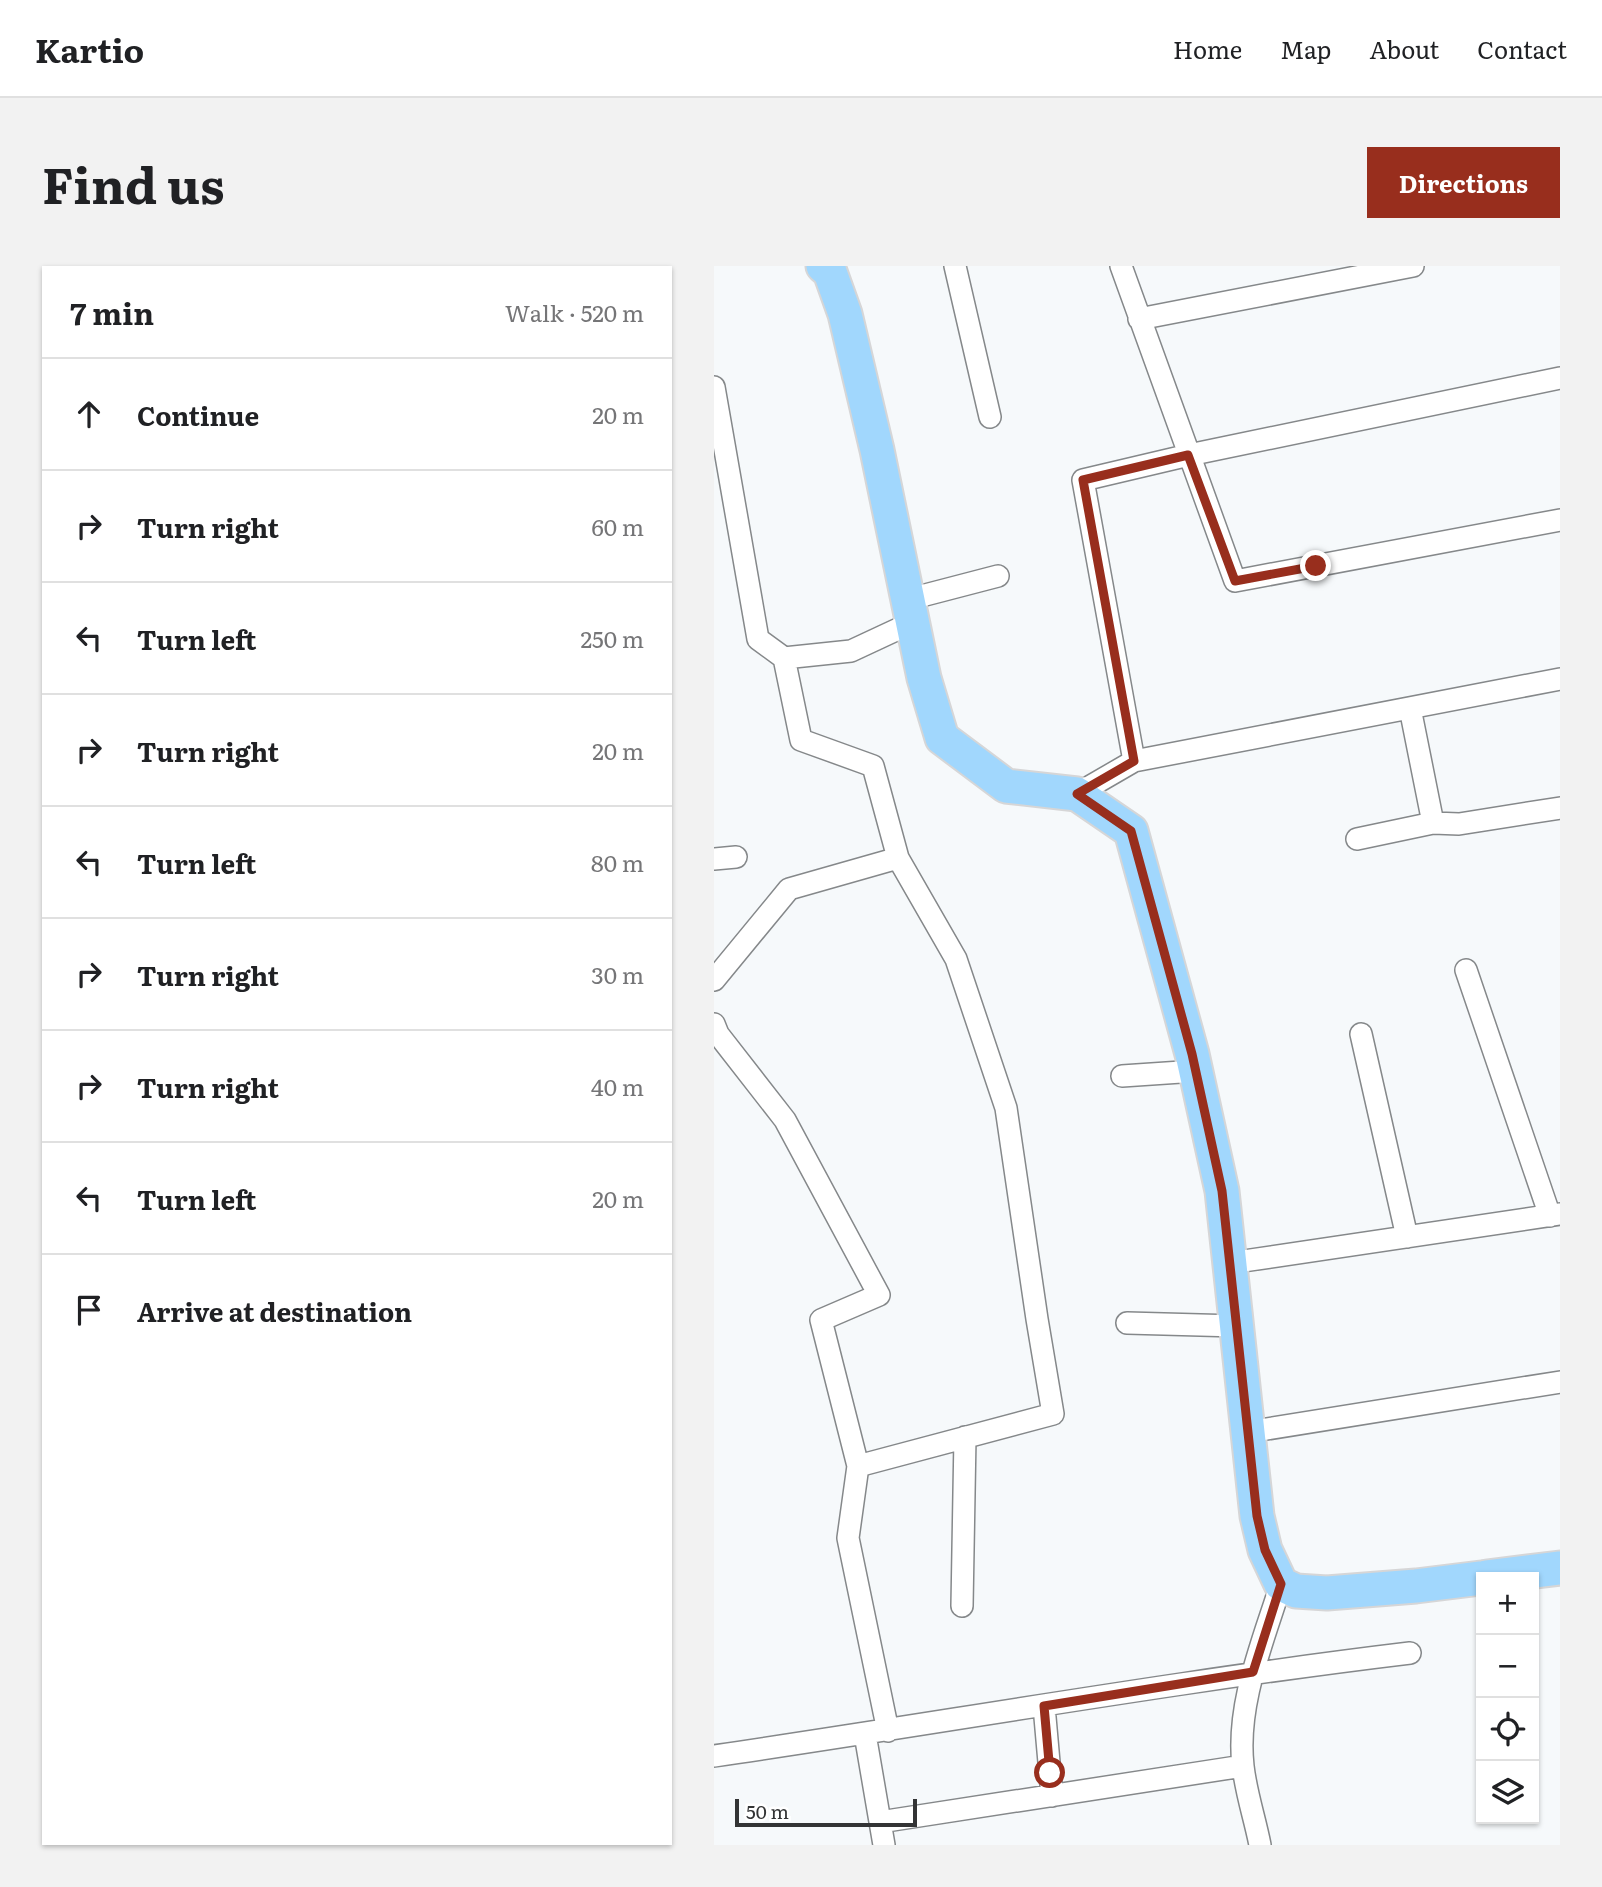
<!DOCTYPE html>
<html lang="en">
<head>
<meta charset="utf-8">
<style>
  :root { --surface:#fff; --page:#f2f2f2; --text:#202124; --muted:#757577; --line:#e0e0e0; --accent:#982e1d }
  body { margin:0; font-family:Literata,serif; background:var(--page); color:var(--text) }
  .controls { position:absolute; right:21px; bottom:21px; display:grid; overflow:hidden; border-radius:0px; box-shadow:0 2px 5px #0004 }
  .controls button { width:63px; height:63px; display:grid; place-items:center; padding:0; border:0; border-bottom:2px solid var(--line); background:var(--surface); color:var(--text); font:35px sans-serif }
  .scale { position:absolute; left:21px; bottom:18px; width:182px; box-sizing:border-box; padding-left:7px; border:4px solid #333435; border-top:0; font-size:19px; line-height:24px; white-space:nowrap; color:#333435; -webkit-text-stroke:5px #fff; paint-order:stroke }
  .stop { position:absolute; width:21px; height:21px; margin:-16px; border:5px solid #982e1d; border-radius:50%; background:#fff }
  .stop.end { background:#982e1d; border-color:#fff; box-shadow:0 2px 7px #0008 }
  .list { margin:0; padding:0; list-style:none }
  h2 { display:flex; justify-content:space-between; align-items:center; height:91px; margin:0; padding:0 28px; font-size:30px }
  h2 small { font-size:23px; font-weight:400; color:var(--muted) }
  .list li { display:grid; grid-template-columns:46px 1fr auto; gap:21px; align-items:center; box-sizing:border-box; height:112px; padding:0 28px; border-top:2px solid var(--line) }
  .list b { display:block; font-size:26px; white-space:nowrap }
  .list em { font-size:23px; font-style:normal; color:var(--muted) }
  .icon { flex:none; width:38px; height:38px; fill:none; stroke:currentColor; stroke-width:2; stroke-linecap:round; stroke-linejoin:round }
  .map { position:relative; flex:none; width:846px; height:1579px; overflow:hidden; border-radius:0px }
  header { display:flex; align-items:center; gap:42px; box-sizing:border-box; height:98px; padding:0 35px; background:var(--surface); border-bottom:2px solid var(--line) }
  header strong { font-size:33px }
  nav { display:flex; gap:38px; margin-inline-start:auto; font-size:24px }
  .intro { display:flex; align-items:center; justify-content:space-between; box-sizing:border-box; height:168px; padding:0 42px }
  h1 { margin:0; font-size:49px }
  .button { padding:18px 32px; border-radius:0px; background:var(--accent); color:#fff; font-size:24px; font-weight:700 }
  main { display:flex; gap:42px; padding:0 42px }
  aside { flex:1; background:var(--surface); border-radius:0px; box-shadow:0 2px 5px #0004 }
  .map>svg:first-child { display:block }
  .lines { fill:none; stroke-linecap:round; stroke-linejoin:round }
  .minor-casing { stroke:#85888a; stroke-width:24 }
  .primary-casing { stroke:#d6d6d7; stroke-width:37 }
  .minor { stroke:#fff; stroke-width:21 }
  .primary { stroke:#a1d7fd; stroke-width:33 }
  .route { stroke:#982e1d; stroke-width:9 }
</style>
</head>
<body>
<header>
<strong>Kartio</strong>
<nav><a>Home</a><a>Map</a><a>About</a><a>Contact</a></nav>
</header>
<div class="intro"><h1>Find us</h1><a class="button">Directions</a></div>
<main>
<aside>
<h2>7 min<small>Walk · 520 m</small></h2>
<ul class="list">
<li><svg class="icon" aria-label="ahead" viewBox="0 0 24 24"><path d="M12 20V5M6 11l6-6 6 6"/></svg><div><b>Continue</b></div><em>20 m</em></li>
<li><svg class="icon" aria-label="right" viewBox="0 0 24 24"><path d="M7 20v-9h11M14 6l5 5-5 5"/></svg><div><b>Turn right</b></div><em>60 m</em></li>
<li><svg class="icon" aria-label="left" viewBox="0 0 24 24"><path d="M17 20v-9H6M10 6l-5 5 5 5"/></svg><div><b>Turn left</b></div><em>250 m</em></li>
<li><svg class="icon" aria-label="right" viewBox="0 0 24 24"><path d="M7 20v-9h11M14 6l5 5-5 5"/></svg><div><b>Turn right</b></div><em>20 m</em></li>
<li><svg class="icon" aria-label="left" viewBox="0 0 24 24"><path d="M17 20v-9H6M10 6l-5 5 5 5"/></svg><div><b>Turn left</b></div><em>80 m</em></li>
<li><svg class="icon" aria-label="right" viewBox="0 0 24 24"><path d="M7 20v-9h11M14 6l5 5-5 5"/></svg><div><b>Turn right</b></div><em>30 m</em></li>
<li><svg class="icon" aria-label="right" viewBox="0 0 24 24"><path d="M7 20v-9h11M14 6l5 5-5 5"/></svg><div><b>Turn right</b></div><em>40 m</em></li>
<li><svg class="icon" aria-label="left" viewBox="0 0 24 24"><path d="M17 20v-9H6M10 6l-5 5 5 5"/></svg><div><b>Turn left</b></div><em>20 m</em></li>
<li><svg class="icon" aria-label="arrive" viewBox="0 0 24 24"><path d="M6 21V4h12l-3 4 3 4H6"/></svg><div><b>Arrive at destination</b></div></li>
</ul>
</aside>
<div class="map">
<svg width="846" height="1579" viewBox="0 0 846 1579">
  <rect width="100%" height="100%" fill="#f6f9fb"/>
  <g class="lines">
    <defs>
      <path id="minor" d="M241,0L276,151
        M407,0L521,315L846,254
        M425,53L699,0
        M0,121L44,373L70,392L87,474L159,500L184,592L242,693L292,842L323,1053L339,1148L144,1200L107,1054L165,1029L71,854L4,768L0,758
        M192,334L284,310
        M70,392L137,385L197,357
        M696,442L719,557L745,558L846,542
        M420,495L369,214L475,189L846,112
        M363,528L420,495L846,413
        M643,573L719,557
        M0,593L22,591
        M752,704L836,950
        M0,714L75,623L184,592
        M647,768L693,971
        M408,810L482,805
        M516,997L846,948
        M413,1057L523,1060
        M534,1166L846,1116
        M144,1200L134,1272L174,1465
        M248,1340L251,1171
        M330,1440L338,1530
        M151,1468L170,1579
        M0,1490C232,1456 463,1415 696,1387
        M166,1556L529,1500
        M546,1579C541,1553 532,1527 529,1500C522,1438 549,1376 567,1318"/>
      <path id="primary" d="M109,0L116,6L131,48L163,184L210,412L228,472L292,520L363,528L417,565L478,788L508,925L543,1250L551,1284L567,1318L582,1325L613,1327L702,1320L767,1312
        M773,1311L846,1302"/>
    </defs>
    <use href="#minor" class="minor-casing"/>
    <use href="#primary" class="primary-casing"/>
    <use href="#minor" class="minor"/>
    <use href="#primary" class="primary"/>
  </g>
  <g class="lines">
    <path class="route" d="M336,1507L330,1440L539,1406L567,1318L551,1284L543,1250L508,925L478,788L417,565L363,528L420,495L369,214L474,189L521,315L602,300"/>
  </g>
</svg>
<div class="controls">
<button>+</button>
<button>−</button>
<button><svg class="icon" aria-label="locate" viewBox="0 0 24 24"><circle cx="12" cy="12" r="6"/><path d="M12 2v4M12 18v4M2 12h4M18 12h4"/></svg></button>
<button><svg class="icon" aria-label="layers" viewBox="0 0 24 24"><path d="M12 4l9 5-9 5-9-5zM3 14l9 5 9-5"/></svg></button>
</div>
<div class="scale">50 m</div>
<div class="stop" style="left:336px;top:1507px"></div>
<div class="stop end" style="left:602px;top:300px"></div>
</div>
</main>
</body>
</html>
